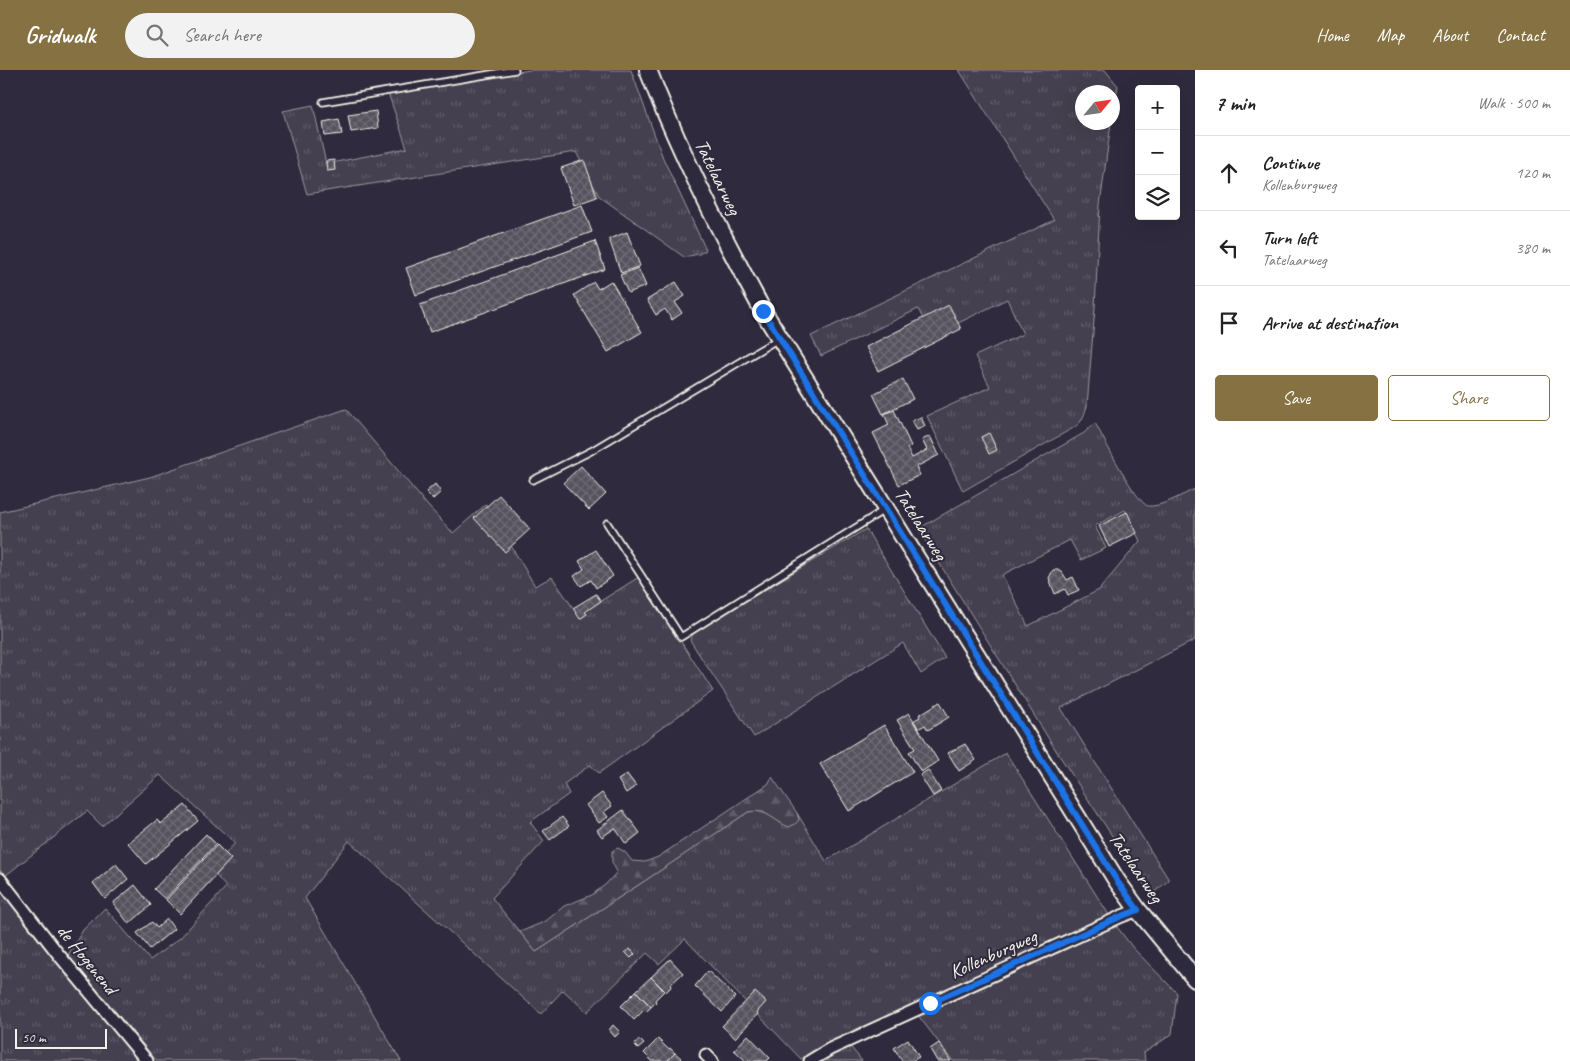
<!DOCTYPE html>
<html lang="en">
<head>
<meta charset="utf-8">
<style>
  :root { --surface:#fff; --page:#f2f2f2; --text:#222; --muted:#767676; --line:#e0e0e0; --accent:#857141 }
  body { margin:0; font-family:Caveat,sans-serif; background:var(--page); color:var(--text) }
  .controls { position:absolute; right:15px; top:15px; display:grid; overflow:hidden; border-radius:5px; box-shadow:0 5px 20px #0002 }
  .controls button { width:45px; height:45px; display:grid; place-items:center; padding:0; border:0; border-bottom:1px solid var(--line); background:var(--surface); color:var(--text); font:25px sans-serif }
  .compass { position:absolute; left:1075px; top:15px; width:45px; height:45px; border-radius:50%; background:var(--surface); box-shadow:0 5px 20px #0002; rotate:61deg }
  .scale { position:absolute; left:15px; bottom:12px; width:92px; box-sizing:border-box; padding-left:5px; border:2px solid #f4f1e8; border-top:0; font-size:14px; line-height:18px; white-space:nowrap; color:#f4f1e8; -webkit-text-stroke:4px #2f2a3d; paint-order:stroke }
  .stop { position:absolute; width:15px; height:15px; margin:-11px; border:4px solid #1a73e8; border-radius:50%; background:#fff }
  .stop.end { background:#1a73e8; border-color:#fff; box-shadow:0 1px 5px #0008 }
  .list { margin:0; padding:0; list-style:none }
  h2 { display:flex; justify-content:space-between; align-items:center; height:65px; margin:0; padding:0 20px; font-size:21px }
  h2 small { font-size:16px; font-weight:400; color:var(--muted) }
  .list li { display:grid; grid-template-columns:32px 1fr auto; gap:15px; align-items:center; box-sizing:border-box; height:75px; padding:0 20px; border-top:1px solid var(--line) }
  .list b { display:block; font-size:19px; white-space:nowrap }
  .list p { margin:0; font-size:16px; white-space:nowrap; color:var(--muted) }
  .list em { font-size:16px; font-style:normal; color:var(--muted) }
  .actions { display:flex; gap:10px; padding:15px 20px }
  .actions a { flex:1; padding:11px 0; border:1px solid var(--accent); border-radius:5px; text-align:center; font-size:18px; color:var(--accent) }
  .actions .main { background:var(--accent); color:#fff }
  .icon { flex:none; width:28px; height:28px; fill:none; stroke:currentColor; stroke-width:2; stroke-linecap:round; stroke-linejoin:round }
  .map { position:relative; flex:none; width:1195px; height:991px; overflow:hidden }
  header { display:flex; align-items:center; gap:30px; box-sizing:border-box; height:70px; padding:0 25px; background:var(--accent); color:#fff }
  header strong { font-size:24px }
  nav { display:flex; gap:28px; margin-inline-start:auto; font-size:18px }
  .search { width:350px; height:45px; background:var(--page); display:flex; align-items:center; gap:12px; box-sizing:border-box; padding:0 18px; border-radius:28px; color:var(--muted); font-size:19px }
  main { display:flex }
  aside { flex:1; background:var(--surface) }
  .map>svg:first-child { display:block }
  .grass { fill:url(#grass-tufts); stroke:#9c989c; fill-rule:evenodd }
  .forest { fill:url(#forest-firs); stroke:#9c989c }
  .building { fill:url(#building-cross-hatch); stroke:#f4f1e8 }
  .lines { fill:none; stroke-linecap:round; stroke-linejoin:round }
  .service-casing { stroke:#f4f1e8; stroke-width:9 }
  .minor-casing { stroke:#f4f1e8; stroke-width:15 }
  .secondary-casing { stroke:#f4f1e8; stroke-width:20 }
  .service { stroke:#2f2a3d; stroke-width:5.5 }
  .minor { stroke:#2f2a3d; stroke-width:11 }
  .secondary { stroke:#2f2a3d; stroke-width:16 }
  .route { stroke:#1a73e8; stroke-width:6 }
  .labels { text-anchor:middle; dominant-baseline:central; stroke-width:4; stroke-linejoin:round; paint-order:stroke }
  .street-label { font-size:20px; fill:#f4f1e8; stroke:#2f2a3d }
</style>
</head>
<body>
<header>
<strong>Gridwalk</strong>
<div class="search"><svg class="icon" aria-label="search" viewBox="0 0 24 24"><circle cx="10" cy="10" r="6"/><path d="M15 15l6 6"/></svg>Search here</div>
<nav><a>Home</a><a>Map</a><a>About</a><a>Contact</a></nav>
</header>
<main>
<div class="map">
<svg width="1195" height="991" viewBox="0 0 1195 991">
  <defs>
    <pattern id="grass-tufts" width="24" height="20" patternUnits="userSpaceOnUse" patternTransform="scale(1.25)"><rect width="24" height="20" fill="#454050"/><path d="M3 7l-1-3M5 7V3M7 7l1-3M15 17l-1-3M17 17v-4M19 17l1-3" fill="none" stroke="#605c69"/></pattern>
    <pattern id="forest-firs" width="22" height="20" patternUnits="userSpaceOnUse" patternTransform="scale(1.25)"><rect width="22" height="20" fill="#454050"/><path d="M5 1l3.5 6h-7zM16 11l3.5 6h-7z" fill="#605c69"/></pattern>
    <pattern id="building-cross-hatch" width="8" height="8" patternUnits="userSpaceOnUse" patternTransform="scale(1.25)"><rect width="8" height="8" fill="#56525f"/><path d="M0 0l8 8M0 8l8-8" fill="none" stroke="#6f6b76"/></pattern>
  </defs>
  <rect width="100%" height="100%" fill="#2f2a3d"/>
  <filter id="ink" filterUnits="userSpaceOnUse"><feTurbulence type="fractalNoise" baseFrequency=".02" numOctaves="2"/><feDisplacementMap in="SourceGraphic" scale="10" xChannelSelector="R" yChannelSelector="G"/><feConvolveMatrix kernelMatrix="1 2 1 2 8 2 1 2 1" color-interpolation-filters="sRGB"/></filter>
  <g filter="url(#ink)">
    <path class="grass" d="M530,0H631L663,88L706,180L699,184L684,187L599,126L576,82L307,124L283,41L313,35L326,94L407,78L388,23Z
      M959,0H1105L1118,16L1113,44L1112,22H1082V52L1111,53L1100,135L1095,238L1087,336C1082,352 1081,354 1066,362L963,421L927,346L990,317L975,286L1023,264L1007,229L932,266L918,239L821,286L811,266L1054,150Z
      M346,339L428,436L453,463L486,434L535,516L552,507L578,545L639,507L713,621L599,703L590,695L564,714L569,724L530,752L544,771L492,828L536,882L646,810L748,742C762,739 771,746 782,754L799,750L797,743L826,791L1006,683L1109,845L801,989L685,869L659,894L647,883L587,942L563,920L541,944L349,771L305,828L401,991H157L68,885L83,860L105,838L150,890L180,868L226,817L211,800L235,773L160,705L102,756L87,741L5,806L0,800V442L150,407Z
      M1095,353C1103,367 1136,433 1148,436C1159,438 1184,424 1195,419V570L1061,638L1169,810L1151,825L1057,682L918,459L1084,363ZM1125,440L1140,471L1099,520L1028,556L1002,505L1070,470L1081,490L1106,478L1095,456Z
      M866,459L945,588L921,604L903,573L754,667L702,589L690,570L694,562Z
      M0,816L145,991H0Z
      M1114,853L1133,878L1177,923L1172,964L1144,983L1145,991H953L917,944Z
      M849,975L862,991H816Z"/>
    <path class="forest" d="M772,707L797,743L799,750L795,754L789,757C773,751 767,738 748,742L646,810L536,882L520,862L546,851L564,836L592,825L606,814L617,802L612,792V781L618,778L625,782L632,791L645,792L658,787L768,714Z"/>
    <path class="building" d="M376,41L378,58L351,62L348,45Z
      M339,49L342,64L325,66L323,52Z
      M334,90L335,100L327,101L326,91Z
      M584,90L597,127L574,135L561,98Z
      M582,135L592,162L416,225L406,198Z
      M627,162L640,196L621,203L609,169Z
      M595,171L605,199L430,262L420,235Z
      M638,198L646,216L628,223L620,205Z
      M611,211L642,262L608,282L574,225L594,212L598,219Z
      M676,212L685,226L675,232L682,243L672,250L665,239L656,245L647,230Z
      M949,235L961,259L878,301L866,277Z
      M903,309L913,329L883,344L873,324Z
      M894,340L911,376L907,378L912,388L927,380L922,370L930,366L939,385L916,397L920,405L899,415L873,363L889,355L884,344Z
      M921,347L925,356L917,360L912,351Z
      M989,363L997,380L989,384L981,367Z
      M581,396L606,424L589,440L563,413Z
      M435,414L441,422L433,429L426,422Z
      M499,425L530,459L505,482L474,448Z
      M1127,442L1137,463L1109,477L1099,456Z
      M596,480L613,506L596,518L591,510L581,516L574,506L584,499L579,491Z
      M1053,500H1058L1062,502L1067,510L1073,507L1079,520L1068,525L1065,519L1055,524L1049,508Z
      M596,524L601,531L585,542L587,544L580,549L573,538Z
      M940,632L949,647L928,660L925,655L918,659L913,651L920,647L919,645Z
      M909,643L938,691L921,702L909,682L915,679L897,650Z
      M884,655L913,702L849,741L820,694Z
      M965,674L976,690L959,701L948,683Z
      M928,700L941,721L933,726L920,705Z
      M627,704L636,716L626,723L618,710Z
      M602,723L612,736L604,742L608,747L599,753L586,735Z
      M185,735L198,751L146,794L128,773L157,750L161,754Z
      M623,740L640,763L626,774L615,758L602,767L597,760Z
      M562,747L569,756L550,770L543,761Z
      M206,764L216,774L165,829L154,819Z
      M217,775L231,789L180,844L166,830Z
      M116,794L128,809L105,829L93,813Z
      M135,815L151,835L129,854L113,833Z
      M167,849L174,859L150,879L137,863L152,852L157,858Z
      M630,879L635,884L631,888L625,882Z
      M670,889L683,903L670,915L671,917L666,922L651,907Z
      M708,901L735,927L722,942L695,916Z
      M651,907L664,921L655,930L656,932L651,937L636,921Z
      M636,921L651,937L646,942L644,940L634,950L621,936Z
      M755,922L766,932L757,942L758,944L735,968L722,956Z
      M613,955L620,962L615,967L609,960Z
      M748,965L770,988L767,991H746L734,980Z
      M639,969L644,974L638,979L634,975Z
      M658,969L668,979L670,978L675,983L667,991H652L644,983Z
      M908,969L919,987L912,991H902L894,978Z
      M939,973L951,991H937L930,979Z
      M675,983L681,988L679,990L680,991H667Z"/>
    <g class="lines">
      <defs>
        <path id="service" d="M323,32L515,0
          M533,410L591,381L778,269
          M607,453L681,567L884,440"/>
        <path id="minor" d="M0,809L59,885L147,991
          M706,985L712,991
          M810,991L830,979L1122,846L1138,840"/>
        <path id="secondary" d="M648,0C681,85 720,162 763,241L1117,811L1138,840L1195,909"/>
      </defs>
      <use href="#service" class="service-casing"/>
      <use href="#minor" class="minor-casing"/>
      <use href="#secondary" class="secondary-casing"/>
      <use href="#service" class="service"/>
      <use href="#minor" class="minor"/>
      <use href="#secondary" class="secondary"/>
    </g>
  </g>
  <g class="lines" filter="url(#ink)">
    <path class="route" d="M763,241L1117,811L1138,840L1122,846L930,933"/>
  </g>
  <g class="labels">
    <g class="street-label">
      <text transform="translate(718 107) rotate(64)">Tatelaarweg</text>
      <text transform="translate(921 454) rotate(58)">Tatelaarweg</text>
      <text transform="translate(1136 797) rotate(56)">Tatelaarweg</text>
      <text transform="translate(993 884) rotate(-24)">Kollenburgweg</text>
      <text transform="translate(87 889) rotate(51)">de Hogenend</text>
    </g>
  </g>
</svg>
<div class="controls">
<button>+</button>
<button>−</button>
<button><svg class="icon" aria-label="layers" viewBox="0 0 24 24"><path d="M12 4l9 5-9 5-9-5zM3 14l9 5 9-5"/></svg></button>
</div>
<svg class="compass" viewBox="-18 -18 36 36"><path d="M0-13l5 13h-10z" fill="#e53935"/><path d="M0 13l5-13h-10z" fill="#767676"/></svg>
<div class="scale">50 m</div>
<div class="stop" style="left:930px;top:933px"></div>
<div class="stop end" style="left:763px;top:241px"></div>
</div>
<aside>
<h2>7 min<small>Walk · 500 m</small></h2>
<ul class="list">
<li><svg class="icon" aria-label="ahead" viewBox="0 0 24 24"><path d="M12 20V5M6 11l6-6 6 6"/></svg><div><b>Continue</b><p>Kollenburgweg</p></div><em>120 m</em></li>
<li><svg class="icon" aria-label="left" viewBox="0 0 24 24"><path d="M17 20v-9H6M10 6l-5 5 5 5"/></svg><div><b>Turn left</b><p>Tatelaarweg</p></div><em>380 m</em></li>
<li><svg class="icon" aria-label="arrive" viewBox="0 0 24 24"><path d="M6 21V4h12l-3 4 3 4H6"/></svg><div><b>Arrive at destination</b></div></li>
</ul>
<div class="actions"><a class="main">Save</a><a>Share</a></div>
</aside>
</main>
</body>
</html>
